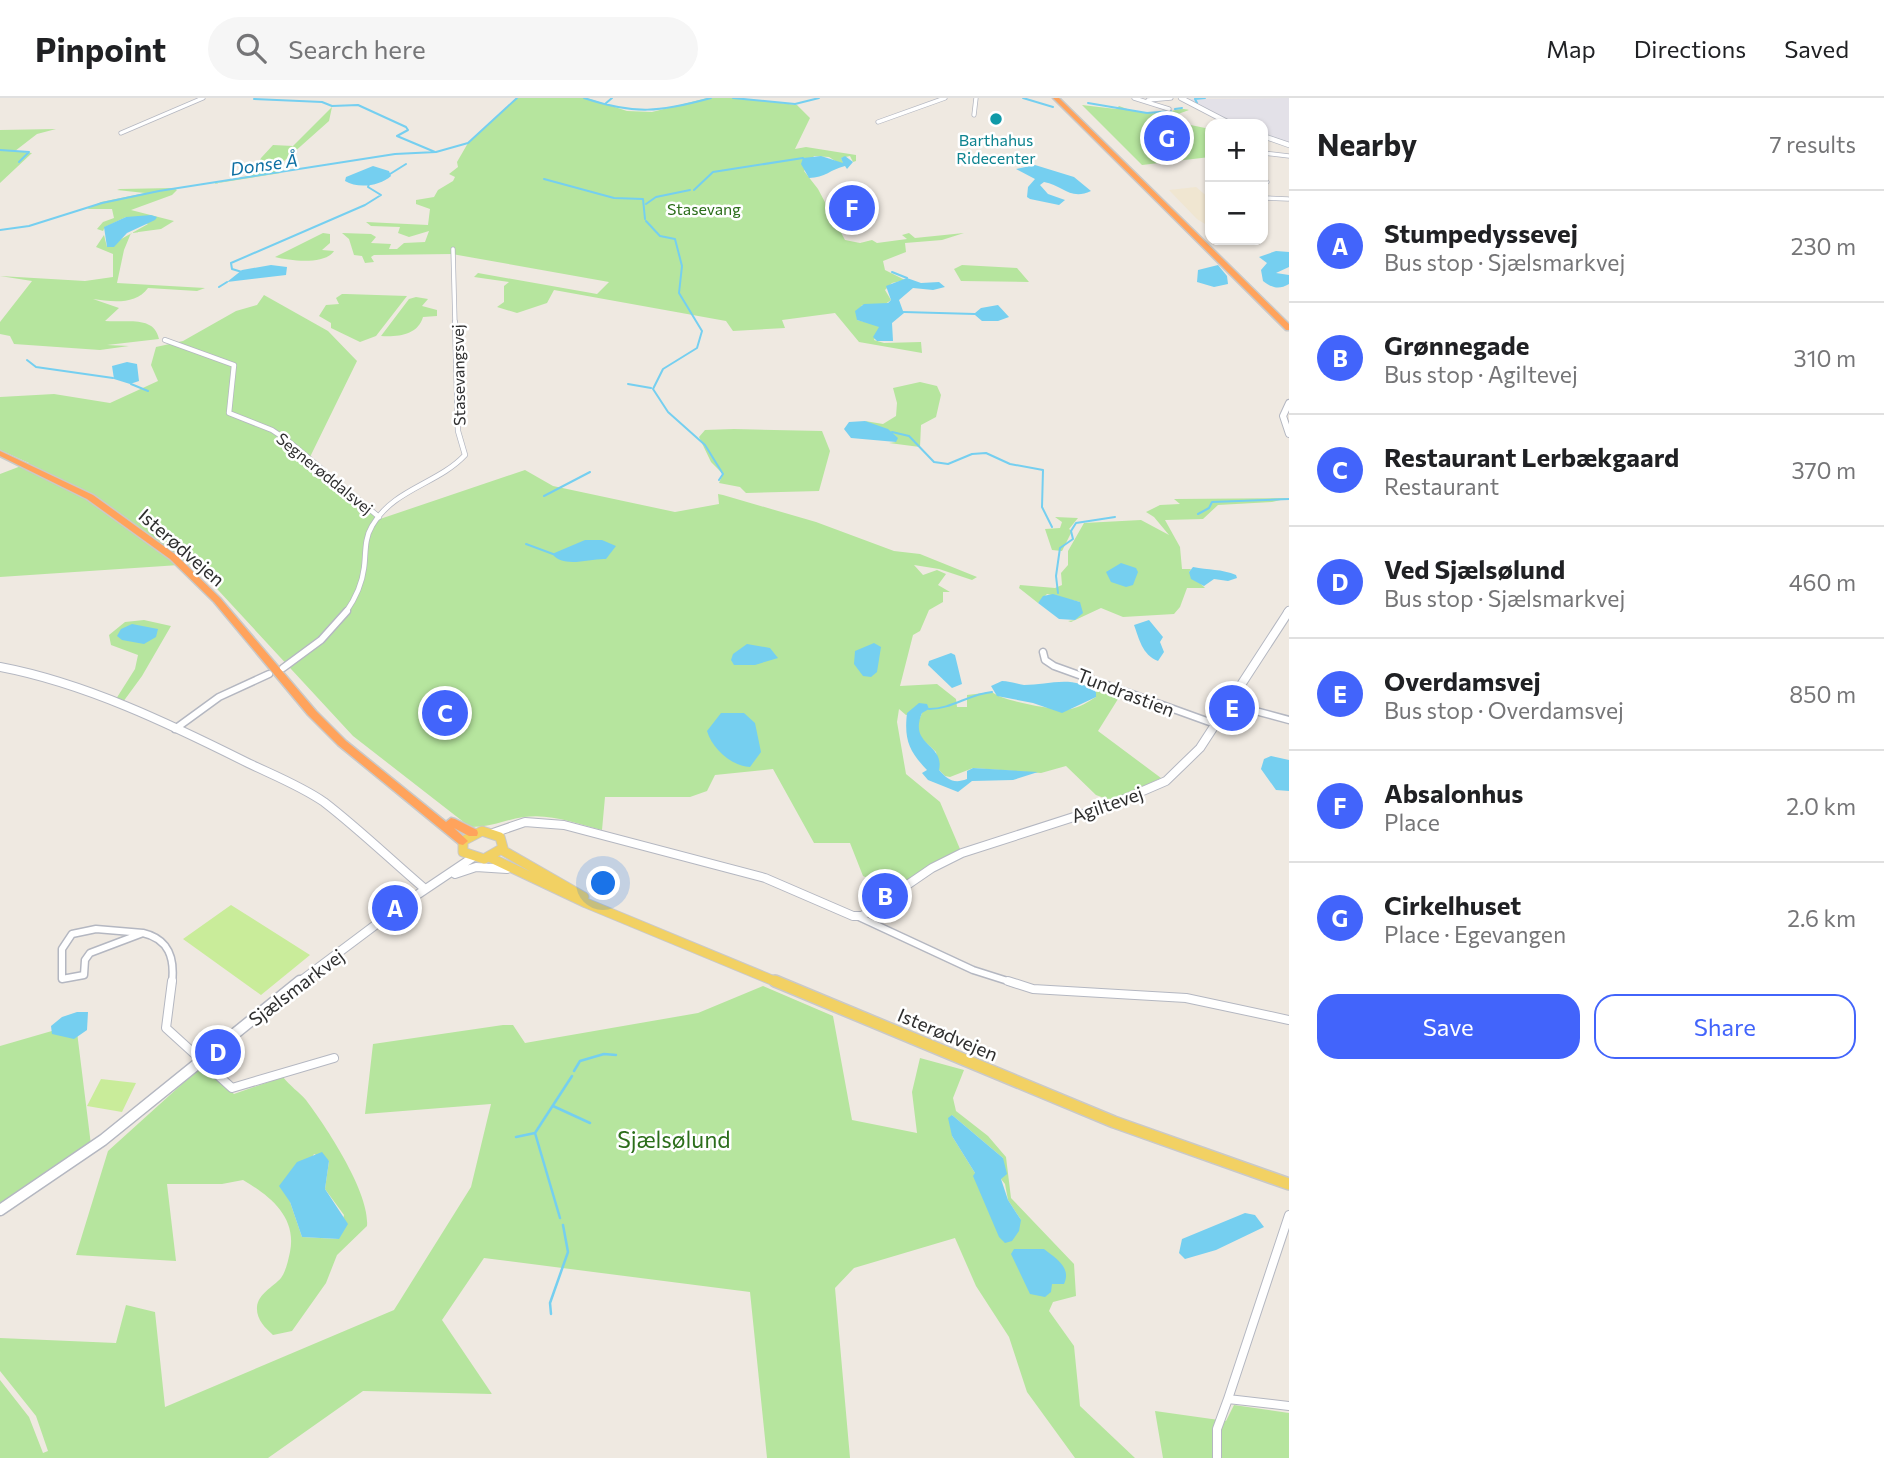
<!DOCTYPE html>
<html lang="en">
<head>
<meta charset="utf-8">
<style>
  :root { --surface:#fff; --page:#f6f6f6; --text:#202124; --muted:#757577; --line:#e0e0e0; --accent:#4264fb }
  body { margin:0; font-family:Commissioner,sans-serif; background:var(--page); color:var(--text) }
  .controls { position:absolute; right:21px; top:21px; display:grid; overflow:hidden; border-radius:14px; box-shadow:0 2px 5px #0004 }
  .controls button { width:63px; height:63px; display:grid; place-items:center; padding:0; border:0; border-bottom:2px solid var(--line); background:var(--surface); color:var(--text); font:35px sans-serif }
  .you { position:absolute; left:604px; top:786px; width:24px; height:24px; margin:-18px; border:5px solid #fff; border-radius:50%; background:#1a73e8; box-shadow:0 0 0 10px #1a73e833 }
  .badge { display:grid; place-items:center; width:46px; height:46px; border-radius:50%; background:var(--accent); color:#fff; font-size:23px; font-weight:700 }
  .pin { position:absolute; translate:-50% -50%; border:4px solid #fff; box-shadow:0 2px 7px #0006 }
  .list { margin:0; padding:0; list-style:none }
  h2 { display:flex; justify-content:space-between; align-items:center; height:91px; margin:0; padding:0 28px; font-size:30px }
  h2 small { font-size:23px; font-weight:400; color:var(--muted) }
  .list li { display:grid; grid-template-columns:46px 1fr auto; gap:21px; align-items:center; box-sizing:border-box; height:112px; padding:0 28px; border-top:2px solid var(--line) }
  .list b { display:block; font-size:26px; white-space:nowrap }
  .list p { margin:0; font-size:23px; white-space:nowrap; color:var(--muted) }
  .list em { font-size:23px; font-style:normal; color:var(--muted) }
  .actions { display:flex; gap:14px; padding:21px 28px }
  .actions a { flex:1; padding:16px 0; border:2px solid var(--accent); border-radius:21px; text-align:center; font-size:24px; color:var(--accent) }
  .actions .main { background:var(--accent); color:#fff }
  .icon { flex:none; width:38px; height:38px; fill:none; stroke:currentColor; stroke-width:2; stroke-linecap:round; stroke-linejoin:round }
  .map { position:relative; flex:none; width:1289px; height:1360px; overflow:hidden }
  header { display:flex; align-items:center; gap:42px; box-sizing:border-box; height:98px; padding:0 35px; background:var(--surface); border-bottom:2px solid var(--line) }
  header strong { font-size:33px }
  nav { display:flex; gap:38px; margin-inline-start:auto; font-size:24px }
  .search { width:490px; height:63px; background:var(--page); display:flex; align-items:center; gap:18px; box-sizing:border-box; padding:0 24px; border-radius:38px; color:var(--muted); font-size:26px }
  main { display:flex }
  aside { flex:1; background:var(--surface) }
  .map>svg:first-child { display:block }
  .industrial { fill:#e3e1e8 }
  .education { fill:#f0e6d1 }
  .green { fill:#b6e59e; fill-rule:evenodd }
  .pitch { fill:#c9ec9a }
  .water { fill:#75cff0 }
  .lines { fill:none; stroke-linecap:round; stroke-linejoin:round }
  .stream-far1 { stroke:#75cff0; stroke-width:2 }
  .stream { stroke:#75cff0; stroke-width:2.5 }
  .street-far3-casing { stroke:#b4b7c1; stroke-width:5 }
  .street-far2-casing { stroke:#b4b7c1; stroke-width:6 }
  .street-far1-casing { stroke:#b4b7c1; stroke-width:9 }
  .street-casing { stroke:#b4b7c1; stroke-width:10 }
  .secondary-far3-casing { stroke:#b4b7c1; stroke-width:6 }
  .secondary-far2-casing { stroke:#b4b7c1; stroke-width:8 }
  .secondary-far1-casing { stroke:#b4b7c1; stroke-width:10 }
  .secondary-casing { stroke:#b4b7c1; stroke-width:13 }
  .primary-far1-casing { stroke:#c9c9c9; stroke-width:11 }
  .primary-casing { stroke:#c9c9c9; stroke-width:14 }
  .highway-casing { stroke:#c9c9c9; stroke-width:3 }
  .street-far3 { stroke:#fff; stroke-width:3.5 }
  .street-far2 { stroke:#fff; stroke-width:4.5 }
  .street-far1 { stroke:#fff; stroke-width:6 }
  .street { stroke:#fff; stroke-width:8 }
  .secondary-far3 { stroke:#fff; stroke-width:4.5 }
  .secondary-far2 { stroke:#fff; stroke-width:6 }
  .secondary-far1 { stroke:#fff; stroke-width:8 }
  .secondary { stroke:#fff; stroke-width:10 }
  .primary-far1 { stroke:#f2d163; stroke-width:9 }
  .primary { stroke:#f2d163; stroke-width:11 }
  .highway { fill:#ffa35c; fill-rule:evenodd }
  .culture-dot { fill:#0f9aa8; stroke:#fff; stroke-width:2.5 }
  .labels { text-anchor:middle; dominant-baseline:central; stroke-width:5; stroke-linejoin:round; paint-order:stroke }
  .far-culture-label { font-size:16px; fill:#0d838f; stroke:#fff }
  .far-park-label { font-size:16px; fill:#2c6e1b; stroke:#fff }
  .far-street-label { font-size:16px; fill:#2e2e2e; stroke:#fff }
  .far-water-label { font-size:18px; font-style:italic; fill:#0d6fa3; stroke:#fff }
  .street-label { font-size:19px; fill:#2e2e2e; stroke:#fff }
  .near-park-label { font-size:23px; fill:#2c6e1b; stroke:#fff }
</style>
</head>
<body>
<header>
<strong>Pinpoint</strong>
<div class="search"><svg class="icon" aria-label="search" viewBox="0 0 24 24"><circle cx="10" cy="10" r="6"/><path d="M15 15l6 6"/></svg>Search here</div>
<nav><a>Map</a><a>Directions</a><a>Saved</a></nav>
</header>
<main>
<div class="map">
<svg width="1289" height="1360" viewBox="0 0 1289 1360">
  <rect width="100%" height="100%" fill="#efe9e1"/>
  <path class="industrial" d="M1289,0V47L1263,38V26H1233L1186,1Z"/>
  <path class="education" d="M1196,89L1210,101V129L1197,121L1169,92Z"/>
  <path class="green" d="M517,0H587L627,13L652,14L707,0H739L797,7L810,20L795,51L806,49L856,57V63L853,64L850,58L841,60L844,66H840L829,59L814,58L804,73L818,91L845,142L860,145L872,142L877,145L907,141L902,137L909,135L915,140L964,135L942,142L905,145L906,154L883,163L885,172L905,182L892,185L885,192L891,202L884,207H862L857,222L877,227L880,229L874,242L884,245L921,244L922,255L859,244L835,215L782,222L785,230L733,233L726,223L554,192L547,205L517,215L497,209L504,204V188L509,184L474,179L478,175L597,196L609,184L452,156L374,157L371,159L374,164L365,165L362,158L354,157L349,141L342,135L371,136L376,139L371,145L391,146L389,151H397L404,145L425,144L429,133L409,139L398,135L400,129L371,128L366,124L428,127L430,111L416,106V102L434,99L438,92L453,83L455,79L449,76L458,69L457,64L468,45Z
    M1082,7L1116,11L1119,8C1134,14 1150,17 1166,14C1176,13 1179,9 1189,12L1170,19L1177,21L1176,24L1210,31V59L1142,67Z
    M332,9L329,23L274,72L281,75L212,86L253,77L261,60L273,47L293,48Z
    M56,31L37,36L15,53L32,55L0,85V32Z
    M174,90L177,92L172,97L131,112L174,123L161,131L131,135L124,152L117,185L205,190L197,193L148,190C136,207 112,204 93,201L119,210L105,223C127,225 154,217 159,241L107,247L129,248L100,252L14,246L10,238L0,236V224L32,183L0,178L85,183L113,179V156L96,149L104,137L107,149L148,126L126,119L105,129L103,133L97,131L103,124L114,120L112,111H87L101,104L145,95L117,92L120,91Z
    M323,135L330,136V145L322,152L334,153C325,167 291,163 275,159Z
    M962,167L1017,170L1029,184L961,183L954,171Z
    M342,196H346L407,198L376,238L360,244L331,230V225L319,218L326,207L339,206L336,200Z
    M264,197L328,233L357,263L310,359L380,421L525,372L553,388L675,414L719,406L718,396L723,397L816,424L894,453L920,456L977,479L972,482L939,471L914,467L923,477L937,472L946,476L938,487L950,494H943V504L929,512L920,533L913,537L900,588L937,586L956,601L957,609H967V597L992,594C1002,603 1056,613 1071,611C1080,609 1088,604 1096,599V594L1104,585L1123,593L1098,633L1161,680L1112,703L1096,697L1066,668L1041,675L973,670L950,679L945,678L939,672L936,654L919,638L917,627L922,615L906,617L899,611L897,624L906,676L940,704L960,751L892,791L863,778L850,745H814L773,671L715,677L707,693L690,699H605L602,732C578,726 550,715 524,719C503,722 494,729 470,729L353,638L194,466L0,479V376L29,365L0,352V299L54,296L110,305L158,283L151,267L156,249L183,243L236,213L257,207Z
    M416,199L428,201L422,208L437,212V218L423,219C418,237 398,239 381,238L409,201Z
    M920,284L937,288L941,297L936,319L921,327L920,349L889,345L896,344L865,323L883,326L896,318L897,305L893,290Z
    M734,331L822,333L830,353L819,393L746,395L740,389L719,385L723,376L711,364L699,339L705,332Z
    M1289,400L1272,404L1218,407L1203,421L1165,422L1180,449L1182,471H1191L1189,474L1205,490H1187L1180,509L1174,516L1123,519L1101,510L1071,524L1068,523L1075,522L1080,504L1047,496L1038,505L1019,490L1020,487L1055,490L1062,487L1061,475L1068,467V453L1084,425L1141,422L1169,437L1154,419L1146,414L1160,407L1180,406L1174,401Z
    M1055,419L1078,420L1069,431L1072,433L1062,453L1052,452L1045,431L1060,430L1062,424Z
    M144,522L171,528L142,578L123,604L116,601L135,571L138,557L111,547L109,537L125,524Z
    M763,888L833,918L852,1022L917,1035L912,994L920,960L964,972L953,1000L956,1013L988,1038L1006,1059L1011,1100L1074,1166L1076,1198L1053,1204L1049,1213L1074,1248L1080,1308L1135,1360H1075L1027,1294L1009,1239L976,1188L955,1140L854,1170L835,1190L850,1360H767L750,1194L484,1160L442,1222L492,1296L363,1293L268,1360H0V1282L29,1319L43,1355L48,1353L36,1318L0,1273V1240L116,1245L126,1207L155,1214L165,1309L394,1212L471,1089L491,1006L365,1016L373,946L503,927H513L525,945L698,915ZM952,1017L1003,1060L1001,1081L1005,1086L1008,1102L1021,1122L975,1075L952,1038Z
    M76,926L91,1047L0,1106V948Z
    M202,968L234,996L283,979C290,988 299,994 306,1002C327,1030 370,1095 367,1128L337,1157L326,1185L292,1233L273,1237C265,1230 256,1221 257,1209C258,1196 273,1189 281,1180C286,1173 288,1163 290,1154C297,1119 270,1098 243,1082L222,1086H167L176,1163L76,1157L108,1053ZM314,1056L329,1063L325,1091L344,1117L338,1141L302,1139L290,1104Z
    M1234,1307L1289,1315V1360H1163L1155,1313L1226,1323Z"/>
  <path class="pitch" d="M231,807L310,857L261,897L183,841Z
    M101,981L136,985L122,1014L87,1008Z"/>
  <path class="water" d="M821,58L843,65L841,60L845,58L853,64L847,71L845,68C831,71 825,80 809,80L801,66L803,60Z
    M1035,67L1074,79L1091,93C1070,103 1063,87 1044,84L1040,87L1048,96L1065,102L1059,107L1030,101L1027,99L1028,89L1035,81L1016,71Z
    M373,68L389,73L391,78C380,88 358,91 345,83L346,79Z
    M151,117L157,119L155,122L127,135L114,149H107L104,129L126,119Z
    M1276,153L1289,154V169L1276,175L1289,177V186C1279,192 1272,190 1263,183L1261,172L1267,165L1259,159Z
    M271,167L287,169L286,177L227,184L242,172Z
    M1218,167L1227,178L1228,186L1214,189L1197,184L1198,172Z
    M907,180L921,185L939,184L945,189L933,192L913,190L899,202L903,213L975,215L981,210L998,207L1009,219L998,223H982L975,217L904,215L892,225L893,243H877L873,239L879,229L857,222L855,213L864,206L888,205L891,202L886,188Z
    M127,264L137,266L139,283L130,286L114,281L112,268Z
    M865,323L888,331L898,340L896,344L851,340L844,331L849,324Z
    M585,442H602L616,448L606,461C590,460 564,471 552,456Z
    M1121,465L1136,470L1138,474L1133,487L1126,489L1111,484L1106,474Z
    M1193,469C1208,472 1222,471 1236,477L1237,480L1228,483L1214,481L1204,488L1191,481L1189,474Z
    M1053,496L1080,504L1083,515L1075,522L1059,521L1038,505L1043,498Z
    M1149,522L1163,539L1160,544L1164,554L1158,563C1142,557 1139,540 1134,527Z
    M132,526L158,531L156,539L144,546L122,542L117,538L121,531Z
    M874,545L881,549L877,574L871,579L863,578L854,566L855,553Z
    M747,546L770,550L778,560L755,567H734L731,562L733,556Z
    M951,555L955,557L962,586L952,590L928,567L929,563Z
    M1002,583C1009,583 1017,586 1024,587C1048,587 1073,576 1096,594V599L1062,615L1033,605L997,598L991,588Z
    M919,605L927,606L929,611L922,615C908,648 945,645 939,672C948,682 954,686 967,681V673L973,670L1038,674L1013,682L972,683L958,694L928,682L922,675L927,672C909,653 904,642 907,615Z
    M721,615H744L755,625L761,654L750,669C731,668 712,650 707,633Z
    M1271,658L1289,662V693L1276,692L1261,671L1264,661Z
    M77,914H88L87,932L74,941L52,936L51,928L62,919Z
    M952,1017L1003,1060L1007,1076L1001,1081L1008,1102L1021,1122L1019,1133L1012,1143L1005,1145L999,1139L973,1078L975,1075L952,1038L948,1020Z
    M322,1054L329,1063L325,1091L348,1126L339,1141L302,1139L290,1104L279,1088L297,1064Z
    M1245,1115L1255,1117L1264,1129L1216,1152L1185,1161L1179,1155L1182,1141Z
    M1014,1151H1044C1055,1160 1072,1169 1064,1186H1052L1051,1194L1045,1199L1030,1196L1011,1156Z"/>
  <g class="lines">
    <path class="stream-far1" d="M584,0C635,17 660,14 711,0
      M733,0L795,6L819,0
      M1023,0L1053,9
      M254,1L322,4L332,8L358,7L406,29L408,32L397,38L435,54
      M1088,5L1147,15L1171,13
      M1197,5L1195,1L1205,0
      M605,6L612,0
      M1175,11L1182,10
      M0,52L29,54L19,64
      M390,76L406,66
      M544,81L614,100L643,101L645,121
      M694,92L713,74L803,60
      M646,106L656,99L690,92
      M646,123L660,138L675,141L682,168L679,195L702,233L697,250L663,271L653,291L668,314L705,347L723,376L719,382
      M0,132L29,128L102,105L159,93L395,56L436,54L468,45L517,0
      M242,174L232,171L231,165L365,107L381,97L368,89L369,86
      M892,174L907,180
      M219,189L227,184
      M27,262L36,269L113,280
      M131,286L148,293
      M628,286L651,290
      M892,334L909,338L934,364L948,366L972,356L986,355L1010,366L1043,372L1042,409L1052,429
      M544,398L590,374
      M1198,416L1209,410L1212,404L1289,401
      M526,446L553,456
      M1058,495L1056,478L1060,450L1073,441L1071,433L1076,425L1115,419
      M929,611C952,611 969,596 992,594"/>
    <path class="stream" d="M574,973L580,963L604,956L616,957
      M553,1008L590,1025
      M516,1039L535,1035
      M560,1120L535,1035L572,978
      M551,1216L550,1205L568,1154L563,1127"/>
    <defs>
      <path id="street-far3" d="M1134,0L1169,11
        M1148,2L1171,0
        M974,17L976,0
        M878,24L945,0
        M121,35L203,0
        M1263,55L1289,58
        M1263,85L1267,84
        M1263,100L1288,101
        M453,151L455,226"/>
      <path id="street-far2" d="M165,242L234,267L229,315L272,332L287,342L379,419
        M346,514C355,501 362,487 364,470C366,456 364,441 372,428C393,391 438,386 465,357L458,333L455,224"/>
      <path id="street-far1" d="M1043,554L1045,562L1054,568L1215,626
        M283,570L321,542L347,513
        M1229,606L1289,622
        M175,631L219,599L269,576
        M859,819L973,872L1014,885
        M96,831L143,835L90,855L85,862L84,877L62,881V851L72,836Z
        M143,835C169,841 175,860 172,885"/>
      <path id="street" d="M172,883L166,930L232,990L334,960
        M1008,883L1033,891L1186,900L1289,922
        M1228,1301L1289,1117
        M1217,1360V1331L1228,1301L1289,1308"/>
      <path id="secondary-far3" d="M1181,0L1231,26
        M1263,38L1289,47"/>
      <path id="secondary-far2" d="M1289,305L1283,318L1289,336
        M1287,514L1289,512"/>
      <path id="secondary-far1" d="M0,569C85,585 170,626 248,665C273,677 301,688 324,704C359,731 391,762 425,791
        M493,735L525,724L564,727L765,780L853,818H862L932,770L962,755L1108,708L1166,683L1200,650L1289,513
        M455,776L476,769L507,771
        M298,885L402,807L472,760"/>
      <path id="secondary" d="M0,1112L103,1042L300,883"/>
      <path id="primary-far1" d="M482,733L500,739L503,750L484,761L463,754V743Z
        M502,752L584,799
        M491,760L586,805L779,885"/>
      <path id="primary" d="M775,883L1114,1024L1289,1086"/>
      <path id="highway" d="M1053,0H1059L1289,226V232H1286Z
        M0,353L93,397L176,457L220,500L316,613L346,643L446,724L451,720L455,721L477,732L478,735L477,738H469L454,730L468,743L463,747L459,746L338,647L308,617L214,504L170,461L87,401L0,358Z"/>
    </defs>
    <use href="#street-far3" class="street-far3-casing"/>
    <use href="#street-far2" class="street-far2-casing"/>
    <use href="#street-far1" class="street-far1-casing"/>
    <use href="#street" class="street-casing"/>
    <use href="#secondary-far3" class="secondary-far3-casing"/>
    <use href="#secondary-far2" class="secondary-far2-casing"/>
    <use href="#secondary-far1" class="secondary-far1-casing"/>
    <use href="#secondary" class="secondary-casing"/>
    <use href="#primary-far1" class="primary-far1-casing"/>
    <use href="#primary" class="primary-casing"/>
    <use href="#highway" class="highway-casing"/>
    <use href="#street-far3" class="street-far3"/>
    <use href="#street-far2" class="street-far2"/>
    <use href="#street-far1" class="street-far1"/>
    <use href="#street" class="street"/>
    <use href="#secondary-far3" class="secondary-far3"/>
    <use href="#secondary-far2" class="secondary-far2"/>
    <use href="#secondary-far1" class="secondary-far1"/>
    <use href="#secondary" class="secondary"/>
    <use href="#primary-far1" class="primary-far1"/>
    <use href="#primary" class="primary"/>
    <use href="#highway" class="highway"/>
  </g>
  <circle class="culture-dot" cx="996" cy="21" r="7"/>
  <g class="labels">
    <g class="far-culture-label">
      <text x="996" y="41">Barthahus<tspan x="996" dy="18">Ridecenter</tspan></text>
    </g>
    <g class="far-park-label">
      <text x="704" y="110">Stasevang</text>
    </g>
    <g class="far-street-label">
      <text transform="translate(458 277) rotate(-91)">Stasevangsvej</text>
      <text transform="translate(325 375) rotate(39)">Segnerøddalsvej</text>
    </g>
    <g class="far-water-label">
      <text transform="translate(264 66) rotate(-8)">Donse Å</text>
    </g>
    <g class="street-label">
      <text transform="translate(182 449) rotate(41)">Isterødvejen</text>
      <text transform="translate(1126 594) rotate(21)">Tundrastien</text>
      <text transform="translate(1107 706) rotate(-19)">Agiltevej</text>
      <text transform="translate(296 889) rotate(-37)">Sjælsmarkvej</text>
      <text transform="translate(948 936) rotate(23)">Isterødvejen</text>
    </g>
    <g class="near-park-label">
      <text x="674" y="1041">Sjælsølund</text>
    </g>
  </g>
</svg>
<div class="controls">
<button>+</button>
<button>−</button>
</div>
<div class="you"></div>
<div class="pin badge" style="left:395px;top:810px">A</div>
<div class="pin badge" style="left:885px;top:798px">B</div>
<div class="pin badge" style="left:445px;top:615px">C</div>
<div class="pin badge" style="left:218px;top:954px">D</div>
<div class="pin badge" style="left:1232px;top:610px">E</div>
<div class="pin badge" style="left:852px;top:110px">F</div>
<div class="pin badge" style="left:1167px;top:40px">G</div>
</div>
<aside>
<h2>Nearby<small>7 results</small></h2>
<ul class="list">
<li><span class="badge">A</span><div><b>Stumpedyssevej</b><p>Bus stop · Sjælsmarkvej</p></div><em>230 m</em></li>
<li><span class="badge">B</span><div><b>Grønnegade</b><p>Bus stop · Agiltevej</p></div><em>310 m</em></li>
<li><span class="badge">C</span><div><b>Restaurant Lerbækgaard</b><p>Restaurant</p></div><em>370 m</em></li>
<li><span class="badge">D</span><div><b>Ved Sjælsølund</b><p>Bus stop · Sjælsmarkvej</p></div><em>460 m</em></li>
<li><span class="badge">E</span><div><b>Overdamsvej</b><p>Bus stop · Overdamsvej</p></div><em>850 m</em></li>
<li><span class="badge">F</span><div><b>Absalonhus</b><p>Place</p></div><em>2.0 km</em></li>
<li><span class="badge">G</span><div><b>Cirkelhuset</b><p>Place · Egevangen</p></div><em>2.6 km</em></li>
</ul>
<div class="actions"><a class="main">Save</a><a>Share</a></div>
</aside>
</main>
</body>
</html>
